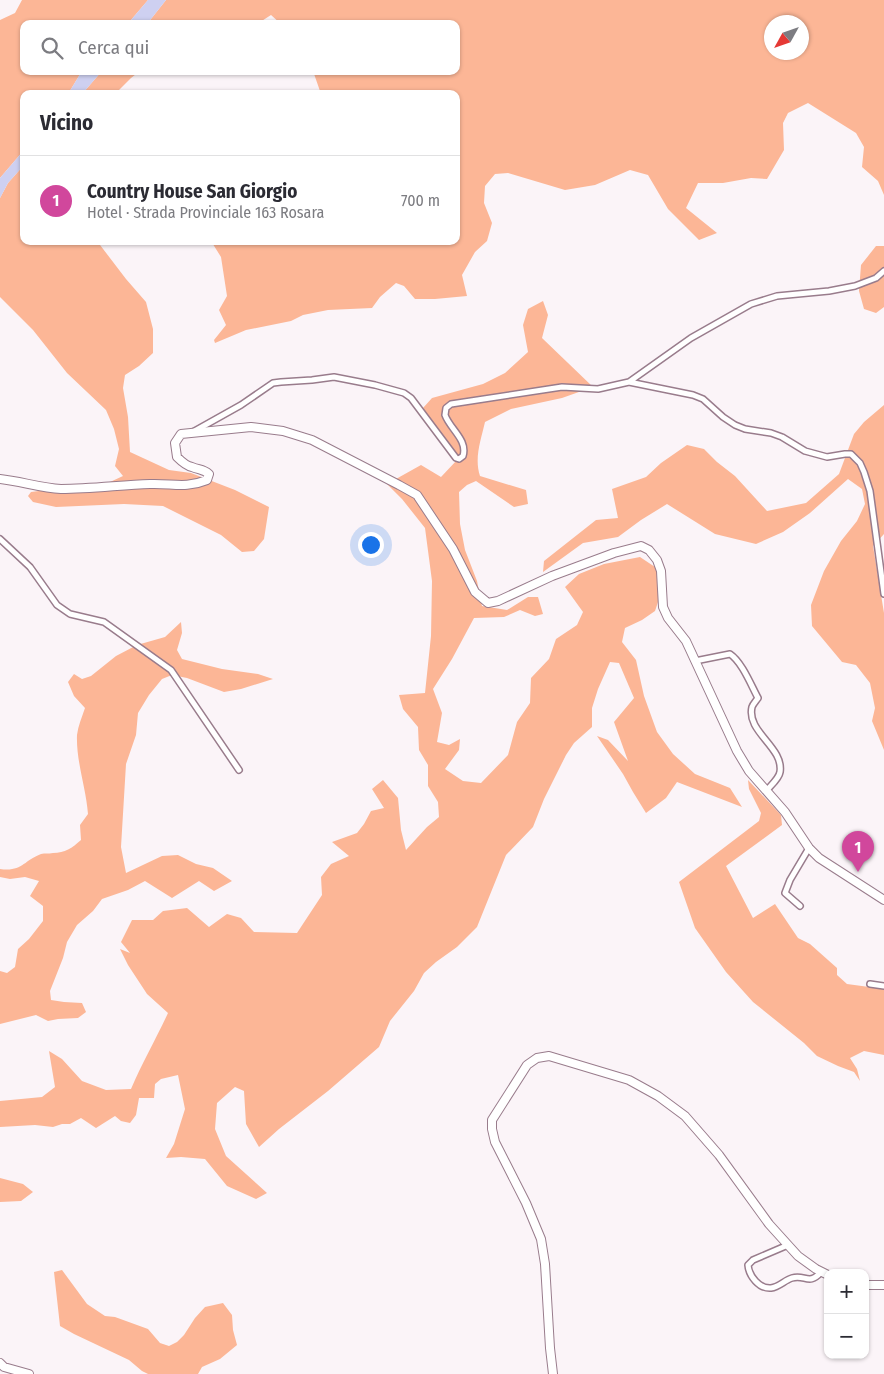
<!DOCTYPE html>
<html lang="it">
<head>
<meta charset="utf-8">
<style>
  :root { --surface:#fff; --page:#f2f2f3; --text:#2b2b33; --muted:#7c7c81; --line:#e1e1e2; --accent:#25706d }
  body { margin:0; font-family:"Fira Sans Condensed",sans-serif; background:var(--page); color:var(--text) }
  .controls { position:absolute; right:15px; bottom:15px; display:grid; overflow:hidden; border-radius:10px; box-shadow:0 1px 4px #0004 }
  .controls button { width:45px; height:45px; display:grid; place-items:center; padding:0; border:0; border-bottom:1px solid var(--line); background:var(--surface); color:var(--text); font:25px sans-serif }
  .compass { position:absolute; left:764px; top:15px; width:45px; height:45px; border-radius:50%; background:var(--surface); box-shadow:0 1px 4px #0004; rotate:230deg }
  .you { position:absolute; left:370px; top:544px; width:18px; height:18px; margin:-12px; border:4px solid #fff; border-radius:50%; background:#1a73e8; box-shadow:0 0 0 8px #1a73e833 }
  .badge { display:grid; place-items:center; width:32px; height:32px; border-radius:50%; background:var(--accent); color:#fff; font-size:16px; font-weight:700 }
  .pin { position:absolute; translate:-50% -41px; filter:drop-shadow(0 1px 2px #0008) }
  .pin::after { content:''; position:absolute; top:26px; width:18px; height:15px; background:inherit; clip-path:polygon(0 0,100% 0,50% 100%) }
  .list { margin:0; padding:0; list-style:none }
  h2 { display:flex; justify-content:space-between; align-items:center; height:65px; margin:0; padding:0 20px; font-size:21px }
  h2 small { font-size:16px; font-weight:400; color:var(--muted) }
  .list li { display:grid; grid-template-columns:32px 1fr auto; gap:15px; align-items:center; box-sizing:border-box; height:90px; padding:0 20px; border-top:1px solid var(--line) }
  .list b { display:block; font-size:19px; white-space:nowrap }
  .list p { margin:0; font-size:16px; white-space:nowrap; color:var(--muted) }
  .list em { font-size:16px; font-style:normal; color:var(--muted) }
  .icon { flex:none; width:28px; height:28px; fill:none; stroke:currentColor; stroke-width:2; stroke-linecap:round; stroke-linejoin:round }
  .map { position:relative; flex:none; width:884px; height:1374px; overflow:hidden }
  .search { position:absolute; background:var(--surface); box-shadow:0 1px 4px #0004; left:20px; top:20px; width:440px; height:55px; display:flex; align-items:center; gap:12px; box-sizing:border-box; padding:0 18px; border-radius:10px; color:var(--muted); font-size:19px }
  .panel { position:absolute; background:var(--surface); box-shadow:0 1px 4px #0004; left:20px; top:90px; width:440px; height:155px; border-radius:10px }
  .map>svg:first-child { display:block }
  .forest { fill:#fcb696; fill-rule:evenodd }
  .water { fill:#ced0f1 }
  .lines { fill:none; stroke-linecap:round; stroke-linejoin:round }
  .street-casing { stroke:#997c8c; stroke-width:8 }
  .secondary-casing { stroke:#997c8c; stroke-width:10 }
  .street { stroke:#fff; stroke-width:5 }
  .secondary { stroke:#fff; stroke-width:8 }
</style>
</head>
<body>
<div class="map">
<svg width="884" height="1374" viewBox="0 0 884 1374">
  <rect width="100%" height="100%" fill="#fbf4f8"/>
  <path class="forest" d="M22,0H148L131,20L125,24H24V71H82L68,94H24V150L0,178V20L15,13Z
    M166,0H884V195L878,181L862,167L864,147L856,133L808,103L788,113L783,123L784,150L767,179L751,178L723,183H698L686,208L717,233L699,240L668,209L648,175L630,170L595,185L565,190L508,173L495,174L485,186L484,203L492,223L487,241L475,252L462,275L467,296L435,299H415L404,286L396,283L380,297L372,308L328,310L303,315L291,321L246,330L215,343L214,340L226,325L219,310L227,296L221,257L211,241H456V94H317L320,91L313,71H456V24H281L271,15L257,24H147ZM772,22H802V52H772Z
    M102,71H140L131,78L115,94H82Z
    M24,165V241H97L126,279L146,302L153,329V353L139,366L125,375L123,388L128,417L130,452L169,470L191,473L235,490L269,507L264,539L254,551L242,552L221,535L163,506L124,504L56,507L33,502L28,496L31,492L110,482L123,476L115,466L119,449L114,429L106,410L67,373L33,330L0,297V198L8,183Z
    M876,246H884V307L876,313L864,309L859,291L861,265Z
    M543,301L548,315L542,338L593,387L562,398L511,409L485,422C481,440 474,458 480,476L526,490L528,504L514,507L476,481L467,485L459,492L460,524L465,550L477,581L482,606L507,610L528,597H538L543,614L535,616L520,610L504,617L474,618L452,659L433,689L442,713L437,742L449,745L460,739L459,750L445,769L463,781L481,783L508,755L517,722L530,703L531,678L549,659L556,639L577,625L583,612L565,587L579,574L604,564L640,557L655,567L661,583L658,602L655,611L642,620L625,628L622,642L636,660L644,696L657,732L673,754L695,774L730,788L742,807L677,782L666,798L646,813L633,792L623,774L597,736L608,740L628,761L614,722L634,698L619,663L610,662L598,689L592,708V727L574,743L566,755L544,799L533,827L506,855L477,927L457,947L436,962L424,973L414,991L390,1021L379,1047L328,1091L279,1129L259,1147L246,1124L244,1091L235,1087L217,1103L215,1129L226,1156L267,1193L256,1199L227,1186L205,1159L181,1157L166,1158L174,1144L185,1109L178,1075L161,1079L155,1084L154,1098H139L136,1115L130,1123L121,1121L115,1116L96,1128L81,1118L70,1124H62L53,1127L35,1125L0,1127V1101L42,1097L55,1087L49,1051L62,1059L82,1081L106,1090L131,1089C142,1063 156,1039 168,1013L147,994L128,965L120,949L130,953L121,942L132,920H153L163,911L187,908L209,927L227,914L241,918L254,932L297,933L322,895L321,877L331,864L349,856L332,842L357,833L364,824L371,811L384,808L372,789L383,780L398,798L401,830L406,850L427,827L439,817L438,802L428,786V765L419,750L418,727L403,709L399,695L425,693L431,636L432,581L425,528L402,499L387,484L421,465L441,477L457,460L423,408L432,398L483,384L505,373L528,352L523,325L528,309Z
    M884,405V534L873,546L884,613V750L872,721L875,708L870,683L856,665L842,662L812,626L811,605L824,571L841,541L857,521L865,504L862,489L848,479L810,513L783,532L756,544L715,534L667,504L641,520L618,537L583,543L543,572L544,561L596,520L618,518L612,489L646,477L661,463L687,445L704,449L717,462L735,476L767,511L806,503L839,474L854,434L864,422Z
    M181,622L182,633L177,650L182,659L222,669L258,674L273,679L241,689L224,692L187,678L172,675L162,679L149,695L138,713L136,735L126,764L121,847L126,873L162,856L178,855L196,864L213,868L232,881L214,891L199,881L172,898L145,881L128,890L102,899L93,911L77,925L67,942L63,958L50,991L51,1000L64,1002L82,1003L86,1012L78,1018L58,1019L48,1021L36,1015L0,1024V971L7,973L15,967L18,949L29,939L43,921V906L30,896L39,881L25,877L10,879L0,877V869C22,872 23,861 41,854C45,853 48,854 53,853C65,853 72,848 81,840L80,825L88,814C86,788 76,761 77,735C78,726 82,717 85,708L74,696L68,682L74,674L82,679L91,676L116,656L137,645L165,637Z
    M748,780L781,815L782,825L726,866L753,918L775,904L798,938L810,944L837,968V975L847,984L884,989V1055L864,1051L850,1058L857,1069L860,1081L854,1072L838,1066L817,1056L804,1043L753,1002L726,972L695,928L679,882L759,821L761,813L749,789Z
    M0,1178L23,1184L33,1192L21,1201L0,1202Z
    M62,1270L87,1304L105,1316L115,1317L148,1329L160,1343L169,1346L177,1342L184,1335L195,1318L205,1307L223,1303L232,1315L233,1330L237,1345L220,1359L202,1367L198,1374H148L142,1371L129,1360L74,1334L60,1326L54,1272Z"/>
  <path class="water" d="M148,0H166L147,24H125L131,20Z
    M82,71H102L82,94H68Z
    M24,150V165L8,183L0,198V178Z"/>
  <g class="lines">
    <defs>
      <path id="street" d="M629,382L691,338L751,304L777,296L829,291L855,286L876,278L884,271
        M191,433L241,405L273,383L281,382L312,380L334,377L375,385L404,393L411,398L456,458L459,459L463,456C468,440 450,429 445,415L446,408L451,404L562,387L598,389L629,382L693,395L703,399L723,417L735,425L745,429L771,433L782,437L805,451L827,457L845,454H851L860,463L864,472L870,491L884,594
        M0,539L30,567L57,605L70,614L104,622L171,670L239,770
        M695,661L730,654C742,662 751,685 758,698C756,701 753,704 752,707C746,732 784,747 780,772C779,779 770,786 766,791
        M800,906L785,893L790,880L809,848
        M870,984L884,986
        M788,1245L753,1260L748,1265C749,1276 759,1289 771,1288C779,1287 785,1280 792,1278C805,1274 809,1286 821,1272"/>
      <path id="secondary" d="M0,479C20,481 41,488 61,489C91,489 121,485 150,484C172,483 185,489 207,480L209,474C203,469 199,470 192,467C186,466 181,461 177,457L175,443L181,434L251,427L283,431L312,440L399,485L417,495L453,549L475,592L488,603L498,601L552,576L614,553L641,546L649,550L657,560L661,571L663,607L668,618L686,641L737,751L749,771L785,812L809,848L819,858L884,900
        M865,1285H884
        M0,1363L4,1367L29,1374
        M553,1374L550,1348L545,1264L541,1239L526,1203L495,1142L492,1129V1120L527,1065L537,1058L549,1056L629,1080L658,1096L685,1116L719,1155L769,1224L788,1245L798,1256L816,1269L828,1275"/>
    </defs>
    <use href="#street" class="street-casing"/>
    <use href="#secondary" class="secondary-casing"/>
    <use href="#street" class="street"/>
    <use href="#secondary" class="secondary"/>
  </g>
</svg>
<div class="controls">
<button>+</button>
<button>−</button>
</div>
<svg class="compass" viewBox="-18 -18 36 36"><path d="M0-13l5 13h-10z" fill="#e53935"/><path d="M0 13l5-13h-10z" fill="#7c7c81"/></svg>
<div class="you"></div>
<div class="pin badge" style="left:858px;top:872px;background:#d1479c">1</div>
<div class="search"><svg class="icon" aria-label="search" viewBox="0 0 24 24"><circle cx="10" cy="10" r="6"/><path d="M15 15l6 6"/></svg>Cerca qui</div>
<section class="panel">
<h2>Vicino<small></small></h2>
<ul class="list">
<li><span class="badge" style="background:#d1479c">1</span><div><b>Country House San Giorgio</b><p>Hotel · Strada Provinciale 163 Rosara</p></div><em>700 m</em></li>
</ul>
</section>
</div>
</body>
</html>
